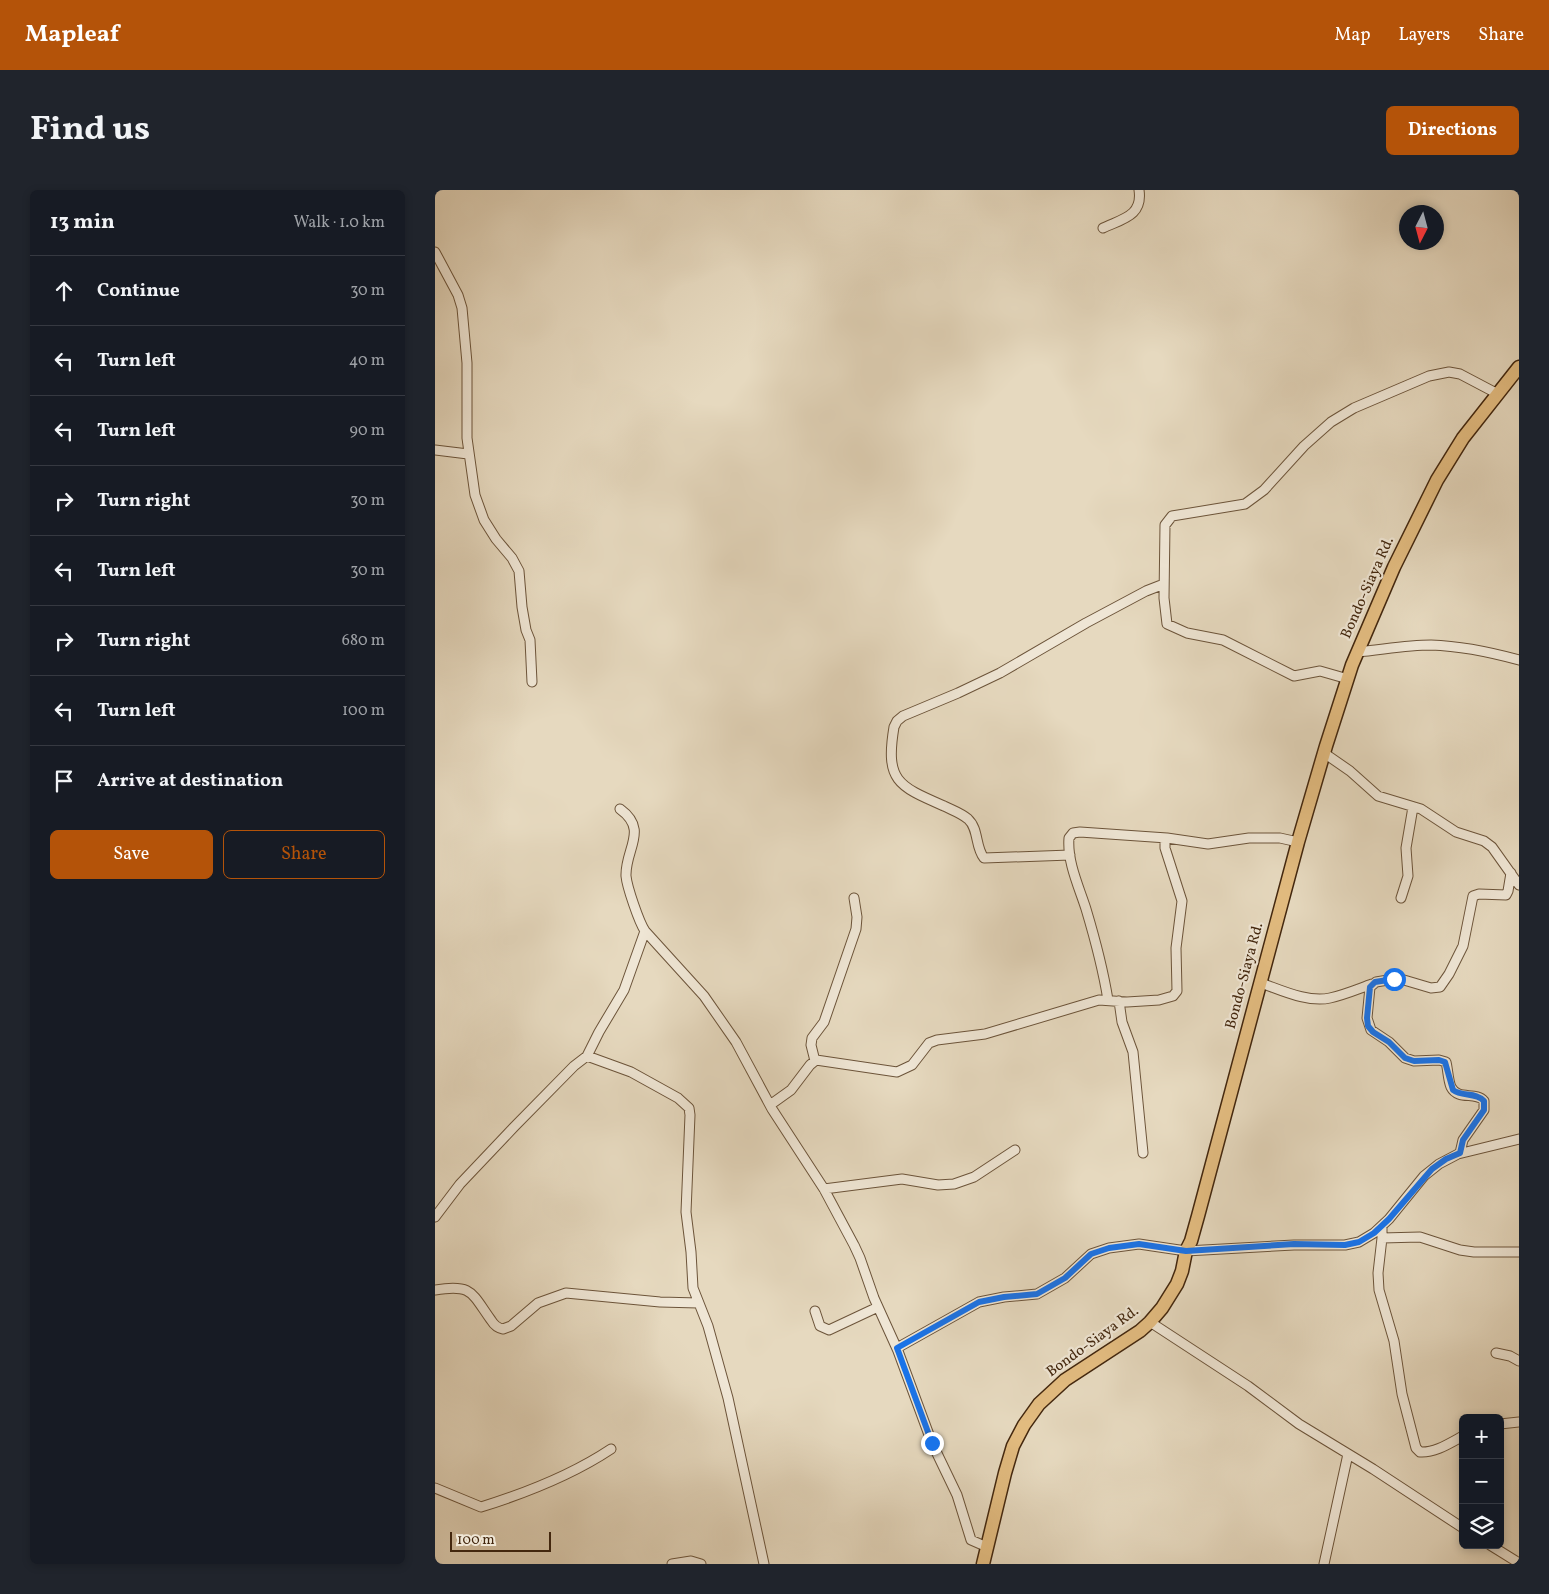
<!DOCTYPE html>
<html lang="en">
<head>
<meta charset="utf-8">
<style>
  :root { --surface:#171b24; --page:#20242c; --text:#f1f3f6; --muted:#9ea1a6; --line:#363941; --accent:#b45309 }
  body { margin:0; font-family:Vollkorn,serif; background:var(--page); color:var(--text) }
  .controls { position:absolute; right:15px; bottom:15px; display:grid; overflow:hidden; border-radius:8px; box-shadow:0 2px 8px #0003 }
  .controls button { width:45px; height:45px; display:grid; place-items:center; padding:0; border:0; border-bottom:1px solid var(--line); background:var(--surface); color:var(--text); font:25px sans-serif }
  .compass { position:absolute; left:964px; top:15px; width:45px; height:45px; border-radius:50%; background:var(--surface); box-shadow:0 2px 8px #0003; rotate:186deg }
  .scale { position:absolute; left:15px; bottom:12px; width:101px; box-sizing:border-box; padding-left:5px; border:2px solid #43270e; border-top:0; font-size:14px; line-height:18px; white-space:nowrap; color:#43270e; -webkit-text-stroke:4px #efe6d5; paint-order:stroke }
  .stop { position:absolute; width:15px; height:15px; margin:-11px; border:4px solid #1a73e8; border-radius:50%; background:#fff }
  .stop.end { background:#1a73e8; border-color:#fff; box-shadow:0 1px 5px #0008 }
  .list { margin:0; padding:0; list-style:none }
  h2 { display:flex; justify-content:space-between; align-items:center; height:65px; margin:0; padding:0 20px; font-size:21px }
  h2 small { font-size:16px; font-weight:400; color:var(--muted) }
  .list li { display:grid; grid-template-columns:32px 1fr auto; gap:15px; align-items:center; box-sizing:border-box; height:70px; padding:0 20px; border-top:1px solid var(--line) }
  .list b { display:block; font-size:19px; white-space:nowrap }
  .list em { font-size:16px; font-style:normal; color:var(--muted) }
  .actions { display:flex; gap:10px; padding:15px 20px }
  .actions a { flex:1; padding:11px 0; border:1px solid var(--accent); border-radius:8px; text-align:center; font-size:18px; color:var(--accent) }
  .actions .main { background:var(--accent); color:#fff }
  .icon { flex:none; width:28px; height:28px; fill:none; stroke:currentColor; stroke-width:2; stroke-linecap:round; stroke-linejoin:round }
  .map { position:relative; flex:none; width:1084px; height:1374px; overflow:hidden; border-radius:8px }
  header { display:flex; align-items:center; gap:30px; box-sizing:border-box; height:70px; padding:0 25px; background:var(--accent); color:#fff }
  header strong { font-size:24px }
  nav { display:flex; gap:28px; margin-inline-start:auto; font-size:18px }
  .intro { display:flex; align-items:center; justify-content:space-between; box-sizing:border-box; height:120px; padding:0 30px }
  h1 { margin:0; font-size:35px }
  .button { padding:12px 22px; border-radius:8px; background:var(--accent); color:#fff; font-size:18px; font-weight:700 }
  main { display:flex; gap:30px; padding:0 30px }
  aside { flex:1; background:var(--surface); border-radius:8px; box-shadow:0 2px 8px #0003 }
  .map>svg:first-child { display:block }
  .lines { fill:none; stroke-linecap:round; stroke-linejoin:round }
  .minor-casing { stroke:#6c543a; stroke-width:11 }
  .highway-casing { stroke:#43270e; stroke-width:15 }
  .minor { stroke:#efe6d5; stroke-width:9 }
  .highway { stroke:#e3bc80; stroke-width:12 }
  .route { stroke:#1a73e8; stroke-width:6 }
  .labels { text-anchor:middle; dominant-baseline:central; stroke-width:4.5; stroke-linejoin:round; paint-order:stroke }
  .street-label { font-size:15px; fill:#43270e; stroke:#efe6d5 }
</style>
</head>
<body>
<header>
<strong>Mapleaf</strong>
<nav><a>Map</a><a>Layers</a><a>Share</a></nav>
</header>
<div class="intro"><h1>Find us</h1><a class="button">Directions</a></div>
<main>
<aside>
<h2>13 min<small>Walk · 1.0 km</small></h2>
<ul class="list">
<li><svg class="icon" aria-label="ahead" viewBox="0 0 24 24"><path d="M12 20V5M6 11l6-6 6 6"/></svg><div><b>Continue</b></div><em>30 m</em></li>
<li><svg class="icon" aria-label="left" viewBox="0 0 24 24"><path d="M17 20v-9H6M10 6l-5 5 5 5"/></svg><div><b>Turn left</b></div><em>40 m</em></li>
<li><svg class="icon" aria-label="left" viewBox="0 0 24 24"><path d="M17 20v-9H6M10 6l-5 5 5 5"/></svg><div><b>Turn left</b></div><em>90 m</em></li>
<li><svg class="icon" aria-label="right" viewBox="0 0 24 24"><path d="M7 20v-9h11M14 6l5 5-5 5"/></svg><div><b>Turn right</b></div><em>30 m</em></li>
<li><svg class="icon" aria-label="left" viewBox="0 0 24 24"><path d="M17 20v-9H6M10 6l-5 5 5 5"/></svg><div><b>Turn left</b></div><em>30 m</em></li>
<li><svg class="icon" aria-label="right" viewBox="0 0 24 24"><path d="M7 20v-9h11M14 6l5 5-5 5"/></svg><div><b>Turn right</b></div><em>680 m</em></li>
<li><svg class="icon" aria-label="left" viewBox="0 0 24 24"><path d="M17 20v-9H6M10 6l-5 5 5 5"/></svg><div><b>Turn left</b></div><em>100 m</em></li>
<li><svg class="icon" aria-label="arrive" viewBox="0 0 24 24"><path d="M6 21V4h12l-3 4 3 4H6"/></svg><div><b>Arrive at destination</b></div></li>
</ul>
<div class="actions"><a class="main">Save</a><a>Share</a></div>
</aside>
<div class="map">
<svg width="1084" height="1374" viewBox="0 0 1084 1374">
  <rect width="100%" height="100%" fill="#e6d9bf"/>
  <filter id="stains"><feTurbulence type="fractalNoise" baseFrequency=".004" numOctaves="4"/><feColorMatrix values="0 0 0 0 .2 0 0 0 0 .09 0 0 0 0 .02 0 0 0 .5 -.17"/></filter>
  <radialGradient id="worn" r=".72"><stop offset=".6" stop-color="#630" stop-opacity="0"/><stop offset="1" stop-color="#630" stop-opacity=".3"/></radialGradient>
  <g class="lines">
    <defs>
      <path id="minor" d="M668,38C687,29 708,26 704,0
        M0,62L23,105L27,118L32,173V248L40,305L49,330L61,349L77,368L84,381L87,417L91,440L95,450L97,492
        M0,260L33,264
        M922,462C946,460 971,455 996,455C1026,456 1055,462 1084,470
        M913,489L885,481L859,486L788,450L752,443L732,434L729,408L730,335L737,326L810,314L829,300L869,256L896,232L919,218L994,186L1014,182L1025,184L1063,204
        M889,563L915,581L943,606L986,619L1021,642L1049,651L1057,657L1084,695
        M635,665L549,668C540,657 544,639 533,629C526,623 517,620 509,616C463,596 450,591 459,537L462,531L468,526L523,503L565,483L651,433L711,401L729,394
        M966,708L973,686L971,658L978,617
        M210,741L269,806L301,852L337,919L389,999L419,1055L425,1068L439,1108L463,1161L497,1253L522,1305L536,1350L552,1357
        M826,793C846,800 873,813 895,808C909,805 923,799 937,794
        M673,810C668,779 660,749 651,719C644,697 632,672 634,648L638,643L645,642L732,648
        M684,811L687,832L698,862L708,963
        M152,866L196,882L243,908L254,918L255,925L251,1022L256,1062L258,1098L273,1136L293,1208L329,1374
        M380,871L376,855L377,848L389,832L421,739L422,727L419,708
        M335,915L356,900L375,875L381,870L462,882L477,875L494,853L502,850L550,844L664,810L692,812L724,810L738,806L742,801L741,758L747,711L730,658V649L732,648L773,654L814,648H845L863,652
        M1025,963L1028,950L1049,920V911C1041,901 1023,911 1016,897C1013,890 1013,880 1011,872L1004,870L979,871L970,868L954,852L936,840L932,828L935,797L941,792L959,789L969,790L996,798L1005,797L1014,784L1028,756L1038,706L1044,704L1071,705L1073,701L1076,683
        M389,999L467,989L503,995L519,994L539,987L580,960
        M0,1027L25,994L79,937L139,876L152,866L164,842L189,800L210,741C204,732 192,697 191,686C190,659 214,640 185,619
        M947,1036V1048L943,1083L944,1100L959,1151L967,1204L981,1258L985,1262C1000,1263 1015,1253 1028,1246
        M947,1048L985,1047L1025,1060L1039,1062H1084
        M0,1100C37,1094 36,1102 56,1130C59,1135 62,1138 68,1139L76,1136L103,1113L131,1103L225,1112L263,1113
        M380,1121L385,1136L394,1140L443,1117
        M715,1132L813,1196L864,1234L938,1279L1028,1338
        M462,1158L544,1112L569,1107L602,1104L630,1088L656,1064L674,1058L704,1054L751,1061L859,1055H910L924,1052L939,1043L954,1029L989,986L1004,974L1023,964L1084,949
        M1061,1163L1075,1166L1084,1171
        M1065,1234L1084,1232
        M0,1298L46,1317C91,1303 137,1285 176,1259
        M1055,1355L1084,1373
        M237,1374L256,1371L266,1374
        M889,1374L913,1264"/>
      <path id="highway" d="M548,1374L570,1283L578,1256L589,1235L604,1214L630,1190L705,1141L715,1132L727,1118L742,1094L747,1081L751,1061L756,1051L763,1026L863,652L891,556L917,475L959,377L1002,290L1028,248L1084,177"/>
    </defs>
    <use href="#minor" class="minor-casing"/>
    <use href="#highway" class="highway-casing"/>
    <use href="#minor" class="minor"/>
    <use href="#highway" class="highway"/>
  </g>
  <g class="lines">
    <path class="route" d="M497,1253L462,1158L544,1112L569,1107L602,1104L630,1088L656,1064L674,1058L704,1054L751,1061L859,1054L910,1055L924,1052L939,1043L954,1029L997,979L1011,969L1025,963L1028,950L1049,920V911C1041,902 1027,907 1018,900L1010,872L1004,870L979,871L970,868L954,852L938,842L933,836L932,828L935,797L940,792L959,789"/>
  </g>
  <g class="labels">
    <g class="street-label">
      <text transform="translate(933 398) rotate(-66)">Bondo-Siaya Rd.</text>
      <text transform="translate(810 786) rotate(-75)">Bondo-Siaya Rd.</text>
      <text transform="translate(658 1152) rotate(-36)">Bondo-Siaya Rd.</text>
    </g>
  </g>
  <rect width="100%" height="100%" filter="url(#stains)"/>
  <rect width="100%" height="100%" fill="url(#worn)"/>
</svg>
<div class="controls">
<button>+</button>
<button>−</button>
<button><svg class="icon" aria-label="layers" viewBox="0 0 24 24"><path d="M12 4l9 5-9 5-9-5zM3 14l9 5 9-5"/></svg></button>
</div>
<svg class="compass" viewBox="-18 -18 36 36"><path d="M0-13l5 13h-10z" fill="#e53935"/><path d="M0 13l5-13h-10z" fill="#9ea1a6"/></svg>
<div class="scale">100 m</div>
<div class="stop" style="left:959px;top:789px"></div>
<div class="stop end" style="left:497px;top:1253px"></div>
</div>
</main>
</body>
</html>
